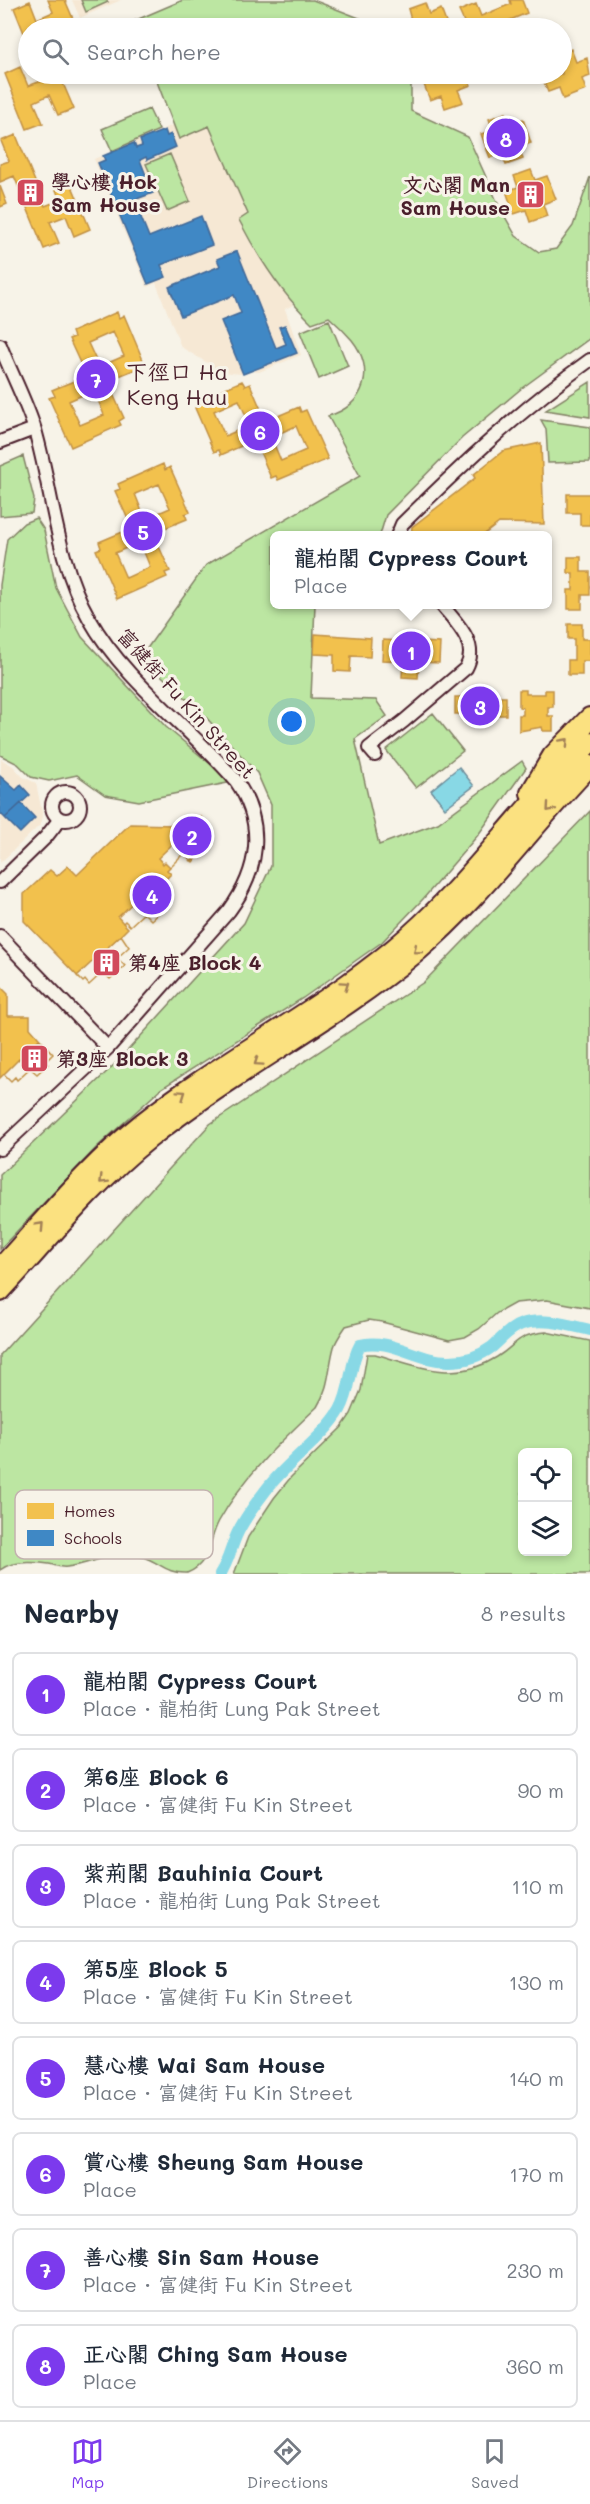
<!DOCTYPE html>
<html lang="en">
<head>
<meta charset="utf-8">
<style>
  :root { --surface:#fff; --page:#f2f2f3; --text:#1f2937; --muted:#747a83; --line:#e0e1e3; --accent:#7c3aed }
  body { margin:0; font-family:Mali,"LXGW WenKai TC",sans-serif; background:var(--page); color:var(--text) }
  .controls { position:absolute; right:18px; bottom:18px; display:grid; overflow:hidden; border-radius:9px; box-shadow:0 3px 9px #0003 }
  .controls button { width:54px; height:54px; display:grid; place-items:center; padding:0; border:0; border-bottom:2px solid var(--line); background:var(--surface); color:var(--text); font:30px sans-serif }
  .you { position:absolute; left:292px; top:722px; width:21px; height:21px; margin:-15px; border:4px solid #fff; border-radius:50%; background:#1a73e8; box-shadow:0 0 0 9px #1a73e833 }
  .badge { display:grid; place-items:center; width:39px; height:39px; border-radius:50%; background:var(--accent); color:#fff; font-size:20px; font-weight:700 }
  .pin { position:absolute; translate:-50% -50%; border:3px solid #fff; box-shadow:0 2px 6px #0006 }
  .popup { position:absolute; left:270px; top:531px; width:282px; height:78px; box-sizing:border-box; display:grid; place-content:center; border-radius:9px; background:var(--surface); filter:drop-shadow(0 2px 4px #0005); font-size:20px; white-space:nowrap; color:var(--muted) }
  .popup b { font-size:22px; color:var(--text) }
  .popup::after { content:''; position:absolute; left:50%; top:100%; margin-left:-12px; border:12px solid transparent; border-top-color:var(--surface) }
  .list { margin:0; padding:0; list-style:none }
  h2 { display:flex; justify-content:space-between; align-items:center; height:78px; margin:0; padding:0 24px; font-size:26px }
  h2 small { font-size:20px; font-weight:400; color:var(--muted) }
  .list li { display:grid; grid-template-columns:39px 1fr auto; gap:18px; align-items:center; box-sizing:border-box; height:84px; margin:0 12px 12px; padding:0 12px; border:2px solid var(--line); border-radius:9px }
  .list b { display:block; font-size:22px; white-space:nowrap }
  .list p { margin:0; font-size:20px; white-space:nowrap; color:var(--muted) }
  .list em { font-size:20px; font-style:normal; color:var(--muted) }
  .icon { flex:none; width:33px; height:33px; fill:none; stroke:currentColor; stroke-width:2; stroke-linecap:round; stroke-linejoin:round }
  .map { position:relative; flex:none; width:590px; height:1574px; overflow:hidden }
  .search { position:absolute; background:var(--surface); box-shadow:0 3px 9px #0003; left:18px; right:18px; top:18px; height:66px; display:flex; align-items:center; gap:15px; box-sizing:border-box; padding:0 21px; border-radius:33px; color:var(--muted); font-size:22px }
  .sheet { height:846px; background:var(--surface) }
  nav { display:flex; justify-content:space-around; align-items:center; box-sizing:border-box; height:84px; border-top:2px solid var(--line); background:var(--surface); font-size:16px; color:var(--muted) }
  nav a { display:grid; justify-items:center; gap:3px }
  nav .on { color:var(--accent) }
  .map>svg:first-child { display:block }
  .built { fill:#f6e8d4 }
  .green { fill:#bce6a2; stroke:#838266; stroke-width:1.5; fill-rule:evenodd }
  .water { fill:#88d8e5; stroke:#6f8e9b; stroke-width:1.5 }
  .homes { fill:#f2c14e; stroke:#c09044; stroke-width:1.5; fill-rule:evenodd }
  .schools { fill:#3f88c5; stroke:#426897; stroke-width:1.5 }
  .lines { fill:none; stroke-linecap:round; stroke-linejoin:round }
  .canal { stroke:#88d8e5; stroke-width:12 }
  .minor-casing { stroke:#4a1f2b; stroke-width:16 }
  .trunk-casing { stroke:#4a1f2b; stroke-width:24 }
  .minor { stroke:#f7f3e8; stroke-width:12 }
  .trunk { stroke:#fbe180; stroke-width:20 }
  .oneway { stroke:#a28056 }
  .labels { text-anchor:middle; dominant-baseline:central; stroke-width:6; stroke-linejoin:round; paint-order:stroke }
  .poi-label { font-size:20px; font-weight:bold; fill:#4a1f2b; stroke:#f7f3e8; text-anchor:start }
  .street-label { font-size:20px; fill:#4a1f2b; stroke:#f7f3e8 }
  .quarter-label { font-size:22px; fill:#4a1f2b; stroke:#f7f3e8 }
  .key { fill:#f7f3e8; stroke:#c3b3af; stroke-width:1.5 }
  .key-label { font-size:16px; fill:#4a1f2b }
</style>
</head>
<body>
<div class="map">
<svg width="590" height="1574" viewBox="0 0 590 1574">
  <rect width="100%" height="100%" fill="#f7f3e8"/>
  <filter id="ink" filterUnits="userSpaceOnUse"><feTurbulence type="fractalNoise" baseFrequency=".0167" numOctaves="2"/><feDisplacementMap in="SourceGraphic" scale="12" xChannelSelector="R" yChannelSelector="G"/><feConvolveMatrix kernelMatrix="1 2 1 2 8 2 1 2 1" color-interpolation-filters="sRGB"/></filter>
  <g filter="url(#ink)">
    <path class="built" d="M72,0H121L80,18Z
      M173,125L180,139L209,126L248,215L239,221L251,244L293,305L285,309L301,355L259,372L250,371L241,374L213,371L209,364L181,347L156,283L147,287L94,159Z
      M1,759L13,766L23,777L36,783L43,817L40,825L0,863Z"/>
    <path class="green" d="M81,0H106L108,2L86,12Z
      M183,0H313L385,28H137L134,21Z
      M154,74H411V111L468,137L500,208L516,236L539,252L556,249L573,226L590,177V338L522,388L462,438L386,515L380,535L274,536V604L315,605L311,698L376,700L387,716L355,739L379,845L438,823L522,761L526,768L478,835L423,899L382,942L303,998L162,1088L97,1147L0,1249V1175L118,1061L244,923L271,866V805L257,773L202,713L141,657L206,565L360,476L328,416C365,406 376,370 352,340C345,332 337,324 329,317L312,323C282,294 258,257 239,220L248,214L209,126L179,139Z
      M149,109L159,130L112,151L102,129Z
      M170,154L190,201L167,211L146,164Z
      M329,320L348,366L319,379L300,332Z
      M590,382V417L546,410Z
      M541,420L590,427V462L548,463L546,429Z
      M23,456L34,499L32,513L0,516V466Z
      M36,518L44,530L56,588L82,637L166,727L232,782L139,801L105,795L77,775L49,781L31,777L18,764L0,755V585L7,539L24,523Z
      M433,713L463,751L416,788L386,750Z
      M590,811V1308L547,1300L515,1303L497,1313L479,1329L465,1337L449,1340L382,1322L369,1320L346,1326C342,1332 336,1340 334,1347C328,1369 330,1386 317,1407C280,1442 244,1476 219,1521C209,1539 210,1565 187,1573C167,1574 159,1562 143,1557C116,1549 92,1564 67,1567C60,1568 55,1565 49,1564C34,1562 12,1560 0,1570V1355L210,1124L424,982Z
      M546,1332L590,1341V1574H234L248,1537L274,1498L291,1477L342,1427L351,1414L361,1390L367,1354H375C419,1366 455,1384 497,1357C519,1343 515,1335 546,1332ZM522,1452H568V1552H522Z"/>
    <path class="water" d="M459,767L474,786L445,808L431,790Z"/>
    <path class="homes" d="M48,0H65L77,28H28V43L14,8L30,1L37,19L53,12Z
      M510,0H522L527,13L491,28H470L468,23L465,24L459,11L476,4L481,16L511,4Z
      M425,3L429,14L441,9L448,28H402L400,24L411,20L408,9Z
      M571,49L576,62L587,58L590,76L582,79L586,90L563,99L559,88L548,92L541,75L562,74V53Z
      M20,67L28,86L44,80L41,74H59L74,109L58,115L49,95L34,102L43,123L27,129L5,74Z
      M431,74H467L471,85L458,90L463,102L445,108L441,96L430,100L421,77Z
      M506,113L510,124L523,119L531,143L519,147L523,159L506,165L501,153L490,158L481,134L493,130L489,119Z
      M16,135L45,206L60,200L52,180L67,174L90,229L74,236L66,216L50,222L59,243L44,249L14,176L0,182V164L9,161L1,141Z
      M531,170L535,180L547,176L556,199L543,204L547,216L530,222L526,210L514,214L506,191L518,187L514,176Z
      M0,186L7,204L0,207Z
      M117,312L119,318L124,315L143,360L138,362L141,367L107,381L124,418L119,421L121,425L71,447L49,398L55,396L52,390L86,376L69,339L74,337L72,332ZM113,332L124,356L99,367L88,343ZM94,390L104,415L80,425L69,401Z
      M242,381L245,386L250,384L266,421L299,407L301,412L306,410L328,459L278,480L276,476L271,478L255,440L221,455L219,450L214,452L195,408L200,405L198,400ZM239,400L250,425L225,436L214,411ZM296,426L306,450L281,461L271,437Z
      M541,443L544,524L499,523L482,536H411L412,527L475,478L473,475L503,451Z
      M163,464L165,470L170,467L190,512L185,514L187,519L153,533L170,571L165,573L167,577L117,599L96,550L101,548L99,542L132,528L115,491L120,489L118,484ZM159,484L170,508L145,519L135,494ZM140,542L150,567L126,578L115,553Z
      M567,494H590V525H580V513H567Z
      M568,557H581V572H590V595H582V609H568V590H573V573H568Z
      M568,624H582V639H590V661H582V675H568V660H574V639H568Z
      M315,634L371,638L370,657L351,656L350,672L334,671V655L314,654Z
      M383,640L440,643L439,663L419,662L418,678L402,677L403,661L382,660Z
      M519,690H526V694H545V690H553V707H548V716H553V731H543L542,727L519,731V715H523V708L519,707Z
      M455,697H506V715H485V725H469V714H455Z
      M201,817L209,829L195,843L203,850L191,861L184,853L170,867L165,862L163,864L158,858Z
      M130,824L177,825L203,851L193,862L184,853L167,870L171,874L165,880L167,882L165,884L169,888L155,902L163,909L151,920L144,913L130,926L125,921L123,923L128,928L121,935L129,947L117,958L125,966L110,979L103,972L89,985L85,980L83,982L24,921V894L50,870L57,876L68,866L77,875Z
      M161,876L169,888L155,902L163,909L151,920L144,913L130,926L125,921L123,923L118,917Z
      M121,935L129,947L117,958L125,966L110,979L103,972L89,985L85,980L83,982L77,976Z
      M0,986L8,994V1016H30V1028L53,1054L45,1062L48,1064L37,1074L30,1068L17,1080L15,1077L11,1081L4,1074L0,1078Z
      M39,1039L53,1054L45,1062L48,1064L37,1074L30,1068L17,1080L15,1077L11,1081L4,1074L24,1054L22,1052L28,1046L30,1048Z"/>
    <path class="schools" d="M165,130L167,136L171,134L176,147L147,160L146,157L140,160L153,193L134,200L149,237L201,216L212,245L161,265L166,277L148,284L98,163L105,160L103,156L134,143L136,148L142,146L140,140Z
      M237,251L276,348L286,344L279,327L285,325L297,353L243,374L221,321L241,313L234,295L181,316L169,287L220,266L217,259Z
      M0,776L16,790L21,785L30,795L5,818L0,813Z
      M21,803L35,818L20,833L5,818Z"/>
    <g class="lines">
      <path class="canal" d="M220,1574C229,1561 231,1546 238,1532C245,1518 256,1503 266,1490C286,1463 325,1436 340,1410C352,1389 349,1364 360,1345C390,1337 419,1362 450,1361C465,1361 480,1356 492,1347C502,1339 509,1328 522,1324C543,1317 568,1325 590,1330"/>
      <defs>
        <path id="minor" d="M0,345C11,373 26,401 35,430C53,493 56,560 89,618C125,682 189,726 236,781C266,824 259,870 229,911L108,1048L0,1149
          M0,442L34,429
          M397,536L402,524C462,465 521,409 590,360
          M375,755L369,748L404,721L466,668C480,643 455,622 441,604
          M52 806a14 14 0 1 1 28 0a14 14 0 1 1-28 0Z
          M0,882L46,837L60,819
          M0,936L108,1048"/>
        <path id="trunk" d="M531,793L553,756L590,718
          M0,1269C46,1219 90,1165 143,1123C223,1060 315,1014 393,950C468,889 520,807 590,742
          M0,1291C48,1239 94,1182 149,1138C234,1070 333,1021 417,951C482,896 531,826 590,765"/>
      </defs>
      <use href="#minor" class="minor-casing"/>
      <use href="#trunk" class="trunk-casing"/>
      <use href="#minor" class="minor"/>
      <use href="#trunk" class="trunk"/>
    </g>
    <defs><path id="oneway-chevron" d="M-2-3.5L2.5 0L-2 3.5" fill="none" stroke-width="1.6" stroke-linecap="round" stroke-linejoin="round" transform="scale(1.5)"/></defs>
    <g class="oneway">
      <use href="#oneway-chevron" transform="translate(565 742) rotate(-47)"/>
      <use href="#oneway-chevron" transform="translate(550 808) rotate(131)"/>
      <use href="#oneway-chevron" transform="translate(417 950) rotate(140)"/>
      <use href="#oneway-chevron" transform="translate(345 985) rotate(-35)"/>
      <use href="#oneway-chevron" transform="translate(258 1062) rotate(146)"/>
      <use href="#oneway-chevron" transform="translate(182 1094) rotate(-35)"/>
      <use href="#oneway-chevron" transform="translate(103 1180) rotate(135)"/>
      <use href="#oneway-chevron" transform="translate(40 1226) rotate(-47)"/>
    </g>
  </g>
  <defs>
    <symbol id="building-square" viewBox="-11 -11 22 22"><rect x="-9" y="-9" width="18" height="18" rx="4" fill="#d1495b" stroke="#f7f3e8"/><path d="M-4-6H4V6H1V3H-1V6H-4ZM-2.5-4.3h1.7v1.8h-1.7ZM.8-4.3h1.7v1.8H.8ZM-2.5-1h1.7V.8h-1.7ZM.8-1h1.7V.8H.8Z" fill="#fff"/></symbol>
  </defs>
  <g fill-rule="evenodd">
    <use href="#building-square" x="14" y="176" width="33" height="33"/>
    <use href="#building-square" x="514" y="178" width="33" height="33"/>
    <use href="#building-square" x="90" y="946" width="33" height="33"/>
    <use href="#building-square" x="18" y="1042" width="33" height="33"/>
  </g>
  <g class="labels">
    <g class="poi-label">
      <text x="51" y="181">學心樓 Hok<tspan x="51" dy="23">Sam House</tspan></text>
      <text x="510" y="184" text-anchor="end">文心閣 Man<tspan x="510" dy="23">Sam House</tspan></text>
      <text x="128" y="962">第4座 Block 4</text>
      <text x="56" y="1058">第3座 Block 3</text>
    </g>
    <g class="street-label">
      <text transform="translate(187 703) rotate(48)">富健街 Fu Kin Street</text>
    </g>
    <g class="quarter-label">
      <text x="177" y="371">下徑口 Ha<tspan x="177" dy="25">Keng Hau</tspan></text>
    </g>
  </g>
  <rect x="15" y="1490" width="198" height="69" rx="9" class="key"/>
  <rect x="27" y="1503" width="27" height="16" fill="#f2c14e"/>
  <rect x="27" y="1530" width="27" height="16" fill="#3f88c5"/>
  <g class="key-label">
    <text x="64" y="1517">Homes</text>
    <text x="64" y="1544">Schools</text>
  </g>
</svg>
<div class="controls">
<button><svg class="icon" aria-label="locate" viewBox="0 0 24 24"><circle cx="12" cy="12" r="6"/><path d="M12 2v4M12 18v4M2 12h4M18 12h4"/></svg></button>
<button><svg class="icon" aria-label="layers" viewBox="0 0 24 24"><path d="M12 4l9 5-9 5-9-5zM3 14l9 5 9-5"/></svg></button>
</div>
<div class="you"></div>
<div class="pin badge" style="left:411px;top:651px">1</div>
<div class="popup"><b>龍柏閣 Cypress Court</b>Place</div>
<div class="pin badge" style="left:192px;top:836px">2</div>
<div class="pin badge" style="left:480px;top:706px">3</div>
<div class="pin badge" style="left:152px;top:895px">4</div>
<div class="pin badge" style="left:143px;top:531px">5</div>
<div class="pin badge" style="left:260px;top:431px">6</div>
<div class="pin badge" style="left:96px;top:379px">7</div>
<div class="pin badge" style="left:506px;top:138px">8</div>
<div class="search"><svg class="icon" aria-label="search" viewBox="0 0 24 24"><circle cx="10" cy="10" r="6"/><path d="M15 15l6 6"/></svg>Search here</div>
</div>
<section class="sheet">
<h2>Nearby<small>8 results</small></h2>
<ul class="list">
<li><span class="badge">1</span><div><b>龍柏閣 Cypress Court</b><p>Place · 龍柏街 Lung Pak Street</p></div><em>80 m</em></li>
<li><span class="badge">2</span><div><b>第6座 Block 6</b><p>Place · 富健街 Fu Kin Street</p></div><em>90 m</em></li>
<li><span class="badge">3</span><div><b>紫荊閣 Bauhinia Court</b><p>Place · 龍柏街 Lung Pak Street</p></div><em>110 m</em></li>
<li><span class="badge">4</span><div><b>第5座 Block 5</b><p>Place · 富健街 Fu Kin Street</p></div><em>130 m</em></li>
<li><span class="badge">5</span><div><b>慧心樓 Wai Sam House</b><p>Place · 富健街 Fu Kin Street</p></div><em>140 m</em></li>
<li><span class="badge">6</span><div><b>賞心樓 Sheung Sam House</b><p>Place</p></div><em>170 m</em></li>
<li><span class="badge">7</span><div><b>善心樓 Sin Sam House</b><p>Place · 富健街 Fu Kin Street</p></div><em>230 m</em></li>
<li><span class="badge">8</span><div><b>正心閣 Ching Sam House</b><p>Place</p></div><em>360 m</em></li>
</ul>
</section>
<nav>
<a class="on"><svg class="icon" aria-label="map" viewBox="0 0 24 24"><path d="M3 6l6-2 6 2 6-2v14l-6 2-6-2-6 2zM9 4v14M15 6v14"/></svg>Map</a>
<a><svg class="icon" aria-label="directions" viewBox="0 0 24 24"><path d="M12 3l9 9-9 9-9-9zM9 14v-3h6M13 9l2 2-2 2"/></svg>Directions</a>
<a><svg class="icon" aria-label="saved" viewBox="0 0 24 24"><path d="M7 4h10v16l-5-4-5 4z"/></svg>Saved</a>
</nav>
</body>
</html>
